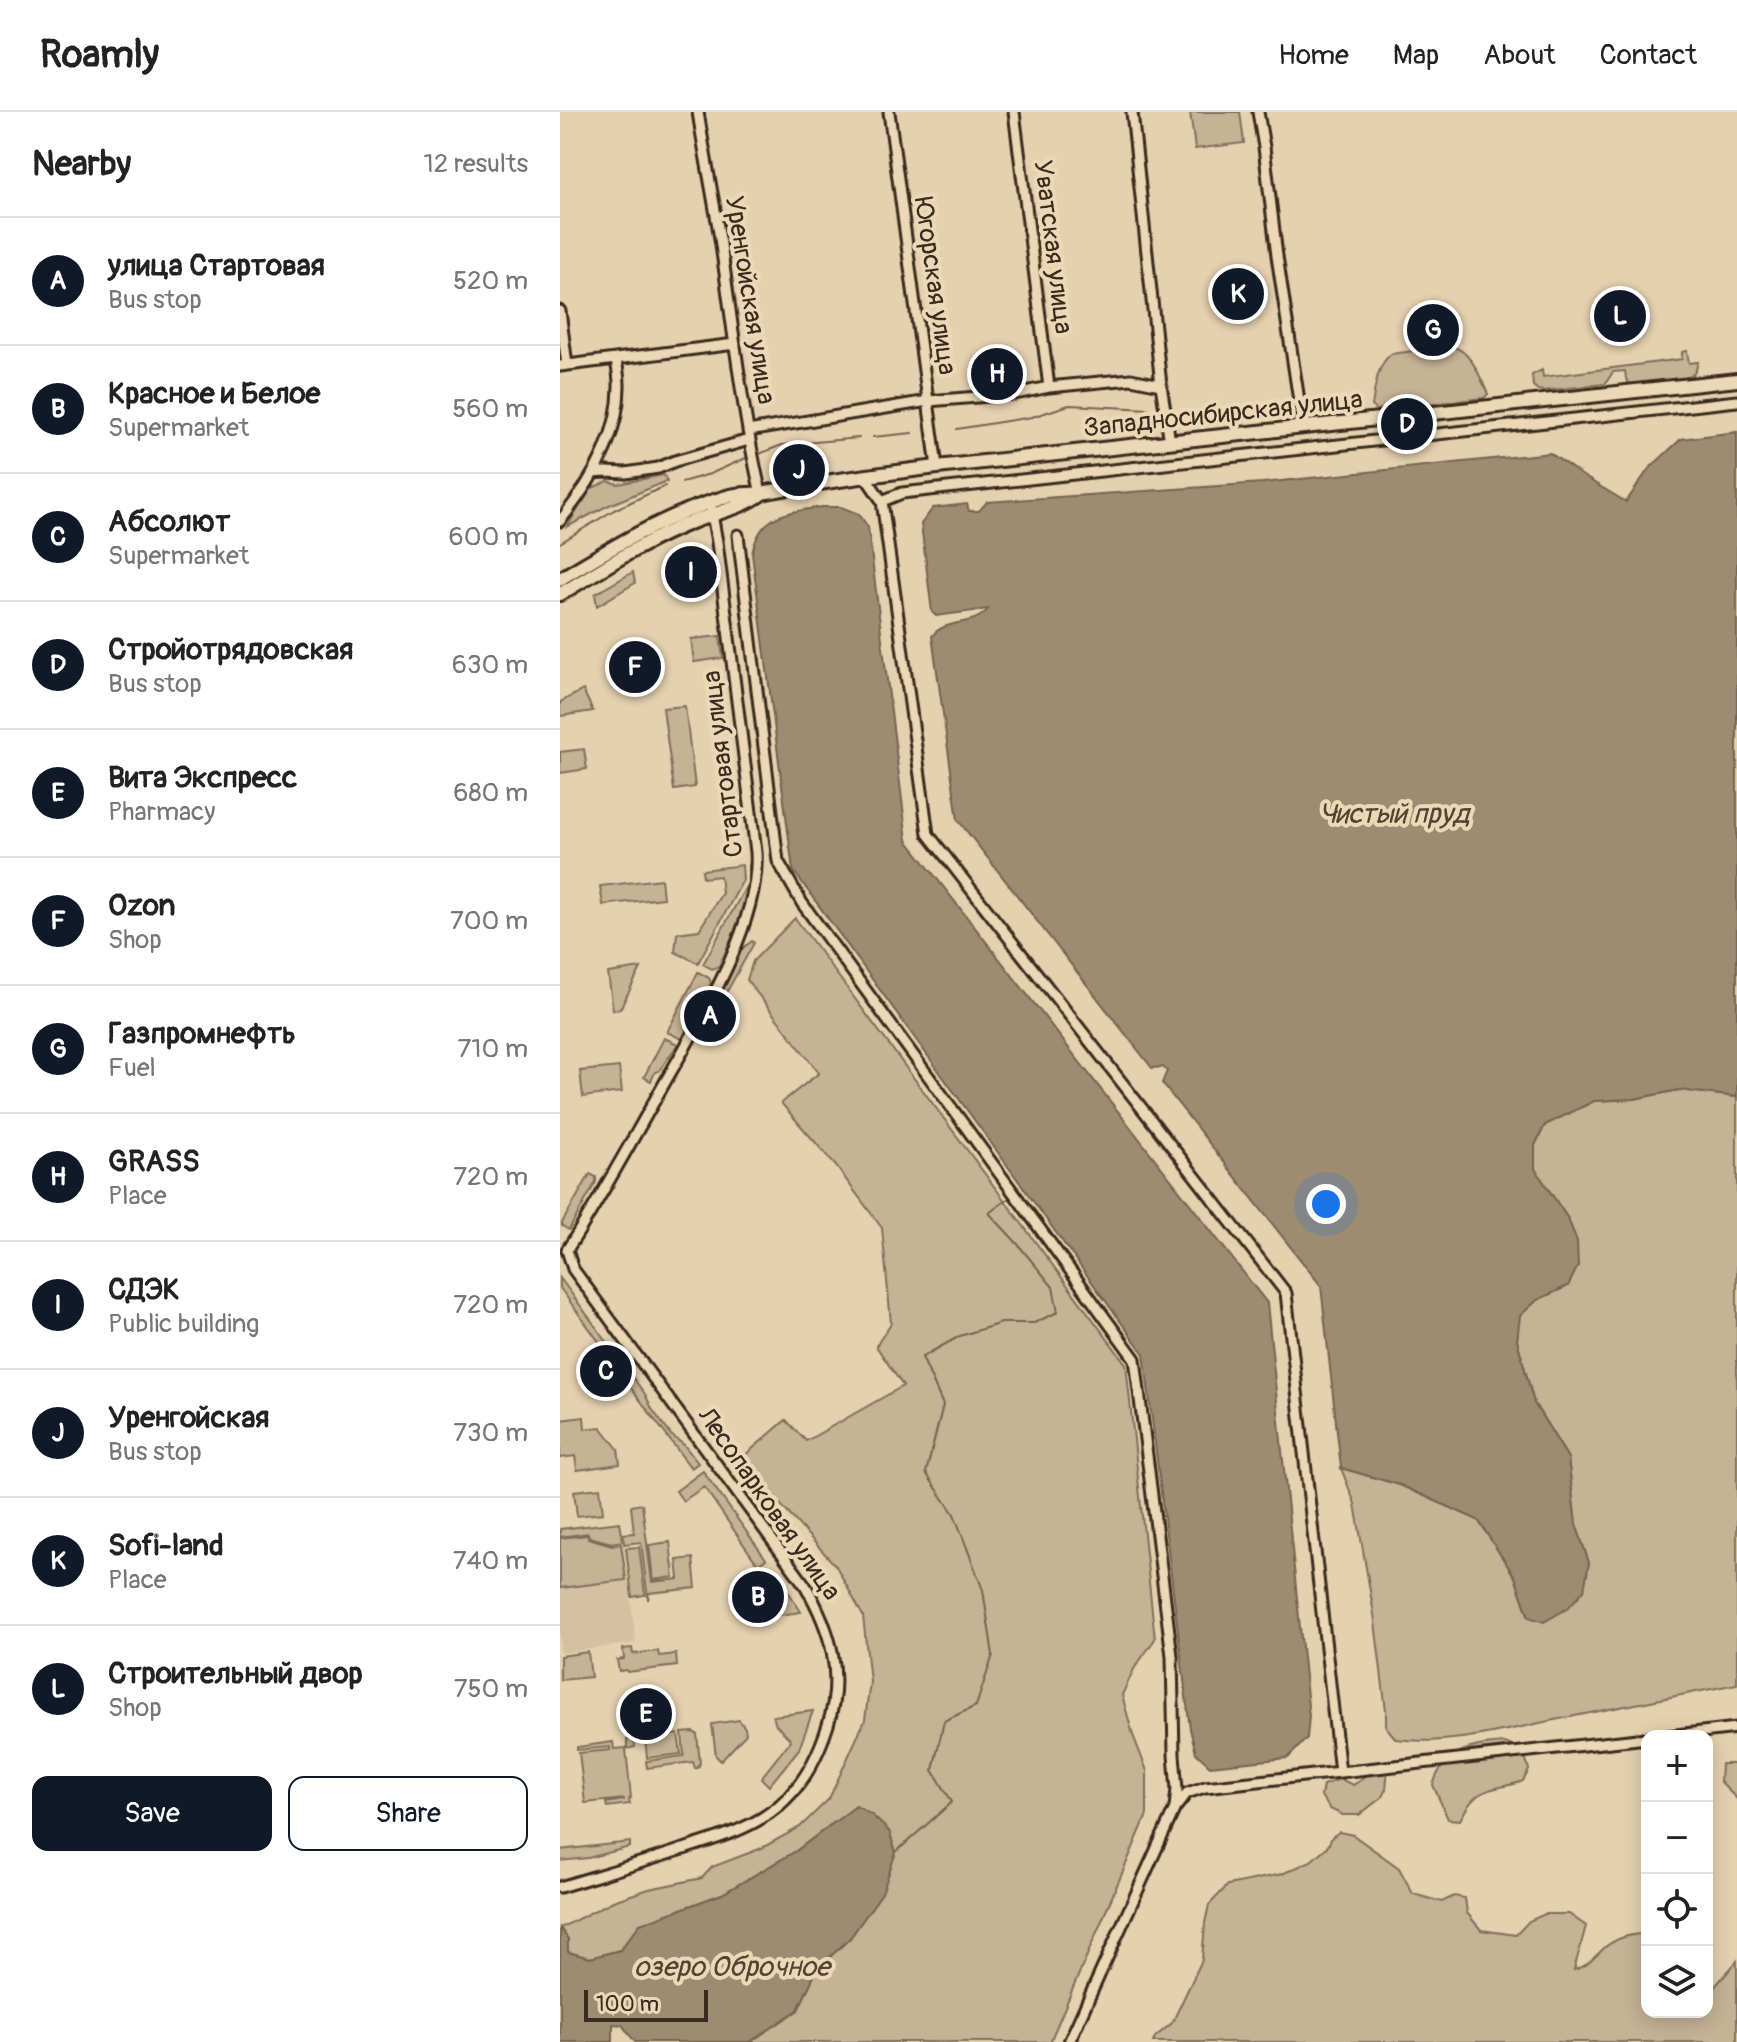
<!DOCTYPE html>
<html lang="en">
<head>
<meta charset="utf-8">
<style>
  :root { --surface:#fff; --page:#f2f2f2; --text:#222; --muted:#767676; --line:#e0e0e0; --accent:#111827 }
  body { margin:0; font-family:Pangolin,sans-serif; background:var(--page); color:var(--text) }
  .controls { position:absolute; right:24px; bottom:24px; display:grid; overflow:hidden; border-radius:16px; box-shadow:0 4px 20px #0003 }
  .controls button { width:72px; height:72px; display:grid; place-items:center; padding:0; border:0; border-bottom:2px solid var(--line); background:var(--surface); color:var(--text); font:40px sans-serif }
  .scale { position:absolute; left:24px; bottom:20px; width:124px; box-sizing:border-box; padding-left:8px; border:4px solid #3b2a1e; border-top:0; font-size:22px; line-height:28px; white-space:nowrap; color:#3b2a1e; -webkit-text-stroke:6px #ecd8b6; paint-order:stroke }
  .you { position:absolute; left:766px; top:1092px; width:28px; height:28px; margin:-20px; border:6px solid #fff; border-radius:50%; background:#1a73e8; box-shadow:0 0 0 12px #1a73e833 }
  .badge { display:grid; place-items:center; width:52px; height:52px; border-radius:50%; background:var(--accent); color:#fff; font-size:26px; font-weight:700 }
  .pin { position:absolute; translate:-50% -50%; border:4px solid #fff; box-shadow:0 2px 8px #0006 }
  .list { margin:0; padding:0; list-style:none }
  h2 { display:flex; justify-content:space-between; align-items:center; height:104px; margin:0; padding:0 32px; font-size:34px }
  h2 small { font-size:26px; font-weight:400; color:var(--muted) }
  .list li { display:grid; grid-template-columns:52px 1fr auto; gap:24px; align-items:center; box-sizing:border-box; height:128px; padding:0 32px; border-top:2px solid var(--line) }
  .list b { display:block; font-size:30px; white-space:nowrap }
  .list p { margin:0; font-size:26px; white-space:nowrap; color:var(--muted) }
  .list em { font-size:26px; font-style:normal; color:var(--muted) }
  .actions { display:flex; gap:16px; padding:24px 32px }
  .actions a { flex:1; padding:18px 0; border:2px solid var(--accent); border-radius:16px; text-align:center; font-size:28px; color:var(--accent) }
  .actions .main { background:var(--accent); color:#fff }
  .icon { flex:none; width:44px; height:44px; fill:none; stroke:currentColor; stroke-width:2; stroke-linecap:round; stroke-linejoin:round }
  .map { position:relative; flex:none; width:1177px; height:1930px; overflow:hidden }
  header { display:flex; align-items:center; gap:48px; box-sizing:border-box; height:112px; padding:0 40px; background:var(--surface); border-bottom:2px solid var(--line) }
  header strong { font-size:38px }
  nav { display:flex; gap:44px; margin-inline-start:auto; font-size:28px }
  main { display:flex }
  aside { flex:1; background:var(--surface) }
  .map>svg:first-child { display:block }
  .built { fill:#d5c1a2 }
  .green { fill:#c6b295; stroke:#806e5a; stroke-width:2 }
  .water { fill:#9d8b72; stroke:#766450; stroke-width:2 }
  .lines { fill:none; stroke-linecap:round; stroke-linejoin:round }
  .stream { stroke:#766450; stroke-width:2 }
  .minor-casing { stroke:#3b2a1e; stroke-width:15 }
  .secondary-casing { stroke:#3b2a1e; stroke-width:18 }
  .minor { stroke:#ecd8b6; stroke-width:9 }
  .secondary { stroke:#ecd8b6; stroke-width:12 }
  .labels { text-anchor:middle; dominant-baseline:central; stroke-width:8; stroke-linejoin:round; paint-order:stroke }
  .street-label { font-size:26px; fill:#3b2a1e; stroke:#ecd8b6 }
  .water-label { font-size:28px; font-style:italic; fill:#544233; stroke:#ecd8b6 }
</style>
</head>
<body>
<header>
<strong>Roamly</strong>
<nav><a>Home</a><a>Map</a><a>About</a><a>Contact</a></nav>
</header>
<main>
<aside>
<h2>Nearby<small>12 results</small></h2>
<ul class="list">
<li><span class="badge">A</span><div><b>улица Стартовая</b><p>Bus stop</p></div><em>520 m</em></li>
<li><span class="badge">B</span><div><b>Красное и Белое</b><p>Supermarket</p></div><em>560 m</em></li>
<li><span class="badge">C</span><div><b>Абсолют</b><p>Supermarket</p></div><em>600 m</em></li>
<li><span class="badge">D</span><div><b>Стройотрядовская</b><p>Bus stop</p></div><em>630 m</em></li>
<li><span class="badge">E</span><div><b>Вита Экспресс</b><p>Pharmacy</p></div><em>680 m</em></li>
<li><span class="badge">F</span><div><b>Ozon</b><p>Shop</p></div><em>700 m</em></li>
<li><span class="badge">G</span><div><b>Газпромнефть</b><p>Fuel</p></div><em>710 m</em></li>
<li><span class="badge">H</span><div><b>GRASS</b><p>Place</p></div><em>720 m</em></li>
<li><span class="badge">I</span><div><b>СДЭК</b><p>Public building</p></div><em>720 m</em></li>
<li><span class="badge">J</span><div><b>Уренгойская</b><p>Bus stop</p></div><em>730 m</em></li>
<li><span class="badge">K</span><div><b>Sofi-land</b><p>Place</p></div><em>740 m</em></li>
<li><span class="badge">L</span><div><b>Строительный двор</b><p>Shop</p></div><em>750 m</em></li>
</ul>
<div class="actions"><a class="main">Save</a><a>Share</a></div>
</aside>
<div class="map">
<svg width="1177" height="1930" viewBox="0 0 1177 1930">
  <rect width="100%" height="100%" fill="#e5d1b0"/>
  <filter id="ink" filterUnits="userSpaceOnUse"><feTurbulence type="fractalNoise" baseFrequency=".0125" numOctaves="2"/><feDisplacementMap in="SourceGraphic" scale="16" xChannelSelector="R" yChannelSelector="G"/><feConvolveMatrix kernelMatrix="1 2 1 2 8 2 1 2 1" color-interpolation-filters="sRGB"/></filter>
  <g filter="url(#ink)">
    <path class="built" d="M28,1422L29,1426L52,1432L64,1431L76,1531L0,1541V1426Z"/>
    <path class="green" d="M630,0H680L684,31L635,37Z
      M892,234C912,240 920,265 928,282L924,286L816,298L812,294C815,277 816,254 831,242Z
      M1127,239L1129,251L1138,250C1136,260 1134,264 1124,267L1070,273L1066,267L1065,259L1053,260L1045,272L983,279L978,278L973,274L972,263L982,258L983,265L1122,247V240Z
      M104,363L107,369L47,394L7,415L30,377L48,369L58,372Z
      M73,460L75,471L37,494L35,482Z
      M160,524L163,546L134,550L131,527Z
      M23,578L33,599L0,604V590Z
      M125,594L135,675L114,678L103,596Z
      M24,637L27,657L0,661V640Z
      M191,752C188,790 175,820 159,854L152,857L143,852L188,771V754Z
      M182,753L183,768L138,851L115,840L117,821L139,818L162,781L160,764L143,766L142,758Z
      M101,767L103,786L43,793L40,774Z
      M235,806L566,1252L595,1527L574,1557L562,1583L573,1623L587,1659V1703L490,1930H190L238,1898L257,1857L290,1826L270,1713L236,1739L162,1782L80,1812L60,1838L30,1846L7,1840L8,1827L0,1816L53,1789L89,1777L142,1766L152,1755L202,1736L240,1715L269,1687L305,1608L310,1570L303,1504L276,1454L210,1381L184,1344L226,1308L246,1329L343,1274L316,1234L331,1211L322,1116L275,1053L221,991L259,961L187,868L193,849Z
      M192,829L194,831L166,881L161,878L179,839Z
      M81,856L60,897L53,898L48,861Z
      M138,860L149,866L151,871L148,878L140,880L124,909L126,919L122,927L107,920Z
      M104,926L118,932L99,959L95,960L91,969L84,965Z
      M59,955L62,980L23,985L20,959Z
      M1119,978L1177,985V1572C1114,1584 1052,1597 989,1609C942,1619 883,1634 836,1627L826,1615V1599L814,1502L795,1392L781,1356L840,1373L918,1408L955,1465L969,1505L1029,1451L1016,1412L1008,1346L974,1291L957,1228L959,1204L977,1188L1008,1174V1107L975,1057V1033L985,1013L1034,989L1074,987Z
      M30,1062L36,1065V1070L9,1118L2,1114V1111Z
      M0,1166L50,1234L34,1245L31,1243L42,1234L0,1176Z
      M56,1243L85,1282L92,1297L111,1323L124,1333L138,1351L131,1356L50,1248Z
      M24,1305L25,1317L41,1315L58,1337L60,1352L17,1358L15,1344L0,1346V1308Z
      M143,1359L206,1447L198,1453L144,1375L123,1389L116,1379Z
      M40,1376L43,1401L17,1404L14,1379Z
      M82,1392L92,1470L119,1467L117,1448L133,1446L136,1476L89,1481L88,1488L81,1430L64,1432L63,1422L74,1421L71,1394Z
      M60,1410L63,1429L52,1431L29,1425L28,1421L0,1425V1417Z
      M28,1423V1426L52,1433L61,1432L66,1468L0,1476V1426Z
      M110,1430L114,1465L93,1468L89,1433Z
      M79,1435L85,1483L72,1485L66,1436Z
      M228,1479L241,1500L212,1504L209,1482Z
      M72,1536L73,1542L98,1539L99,1544L116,1542L117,1554L67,1560L66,1558L59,1559L57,1548L64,1547L63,1537Z
      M28,1540L31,1565L0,1568V1544Z
      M253,1599L239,1637L209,1674L201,1666L231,1628L216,1613L213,1604Z
      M179,1608L185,1616L186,1622L161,1649L156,1644L152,1612Z
      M133,1620L137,1622L140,1651L138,1656H135L133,1650L87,1656L86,1649L124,1644L122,1621Z
      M118,1622L121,1642L87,1646L85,1626Z
      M74,1627L75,1635L66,1637L71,1686L69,1687L70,1692L47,1695L46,1691L64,1688V1687L25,1691L19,1641L50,1638V1635L17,1638V1635L53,1630L54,1637L67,1636V1628Z
      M945,1631C960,1637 966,1642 969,1658L963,1669C949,1675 926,1675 915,1686C908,1692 904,1701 900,1708L888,1707L873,1673C884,1638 912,1633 945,1631Z
      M821,1650L828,1654L826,1677L822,1685L799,1703H783L770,1697L761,1684L763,1673L780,1667L793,1673C805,1667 809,1655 821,1650Z
      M1161,1652H1177V1687L1160,1670Z
      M779,1720L793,1723L839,1756L853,1782L882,1790L894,1784L905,1786L907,1801L921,1818L956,1823L969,1809L985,1802H1009L1026,1814L1014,1858C1029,1853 1029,1850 1040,1840C1052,1827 1070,1821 1087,1822V1900H1147V1847L1152,1878L1177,1849V1930H593L595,1925L612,1911L642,1848L645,1811L649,1793L668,1773L722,1762L751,1749L768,1734L772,1725Z
      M70,1730V1735L28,1746L0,1749V1738Z"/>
    <path class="water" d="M1177,320V985L1119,978L1074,987L1034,989L985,1013L975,1033V1057L1008,1107L1017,1129L1018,1154L1008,1174L977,1188L960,1204L957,1228L974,1291L1008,1346L1016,1412L1029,1451L1024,1478L1008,1496L984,1510L969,1505L955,1465L918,1408L840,1373L781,1356L761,1174L602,971L607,959L603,955L592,956L398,708L372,524C386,506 415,515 428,497L376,504L372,500L361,412L373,396L407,392L409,399H419L427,390L702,371L990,341L1023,364L1066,390L1088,358L1121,327Z
      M262,395H281L299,402L308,415L347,728L707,1191L749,1604L747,1626L728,1646L650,1654L636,1641L630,1617L584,1242L233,758L192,442C200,401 226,401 262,395Z
      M296,1694L312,1703L329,1719L336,1740L322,1781L290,1826L257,1857L238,1898L190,1930H75L62,1913L53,1912V1930H0V1816L8,1827V1840L30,1846L60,1838L80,1812L162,1782L236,1739Z"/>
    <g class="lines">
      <path class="stream" d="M397,317L472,305L509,293L590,297
        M313,325L352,321
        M199,342L222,333L299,326
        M122,370L150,362L186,346
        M0,431L54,398L105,374
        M336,1740L392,1690L373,1658L384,1609L416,1594L433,1543L423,1478L394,1402L366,1361L383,1293L362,1245L400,1224L441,1211H474L498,1200L493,1175L456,1130L429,1101L453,1083"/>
      <defs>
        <path id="minor" d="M138,0C145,45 154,89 161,133C173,216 182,300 201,382
          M329,0L377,355
          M454,0L489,275
          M572,0L601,273L610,330
          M698,0L704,35L717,144L743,315
          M0,199L7,253
          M0,254L175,232
          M188,319L368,289L455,282L489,275L571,267L601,273
          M33,361L46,360L66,361L98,356L115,349L189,328
          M305,364L322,389L368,722L726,1181L780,1660L645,1675L627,1681L615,1696L509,1930
          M322,389L342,381L1177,289
          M0,409C31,371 60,323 59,272C59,264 57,255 56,247
          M178,423L218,749L242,791L575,1247L612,1544L614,1643L617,1677L615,1696
          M7,1138C39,1089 67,1037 96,986C133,920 201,815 196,740L157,430L150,391
          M1107,1624L1177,1616
          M780,1660L1087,1626
          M0,1775C39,1763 78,1752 117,1739C155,1727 198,1716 226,1687C247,1667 259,1641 268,1613C284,1562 271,1518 245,1473L13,1157L7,1138"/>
        <path id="secondary" d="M0,467C54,434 109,401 170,384C182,381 195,383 207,380C263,369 320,362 377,355L1177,268
          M0,482C42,457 86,428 132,410C156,400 180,397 201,382"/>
      </defs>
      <use href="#minor" class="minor-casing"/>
      <use href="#secondary" class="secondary-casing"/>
      <use href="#minor" class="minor"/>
      <use href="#secondary" class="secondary"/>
    </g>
  </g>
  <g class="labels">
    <g class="street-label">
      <text transform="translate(493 135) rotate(83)">Уватская улица</text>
      <text transform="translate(375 174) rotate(82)">Югорская улица</text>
      <text transform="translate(190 188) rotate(81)">Уренгойская улица</text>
      <text transform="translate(663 302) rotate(-6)">Западносибирская улица</text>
      <text transform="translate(163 652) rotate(-97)">Стартовая улица</text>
      <text transform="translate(209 1392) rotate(55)">Лесопарковая улица</text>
    </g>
    <g class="water-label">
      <text x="834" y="702">Чистый пруд</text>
      <text x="172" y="1855">озеро Оброчное</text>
    </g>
  </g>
</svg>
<div class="controls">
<button>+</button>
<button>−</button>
<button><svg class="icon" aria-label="locate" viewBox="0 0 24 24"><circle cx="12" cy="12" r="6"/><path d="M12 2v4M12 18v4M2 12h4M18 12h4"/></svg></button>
<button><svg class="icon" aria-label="layers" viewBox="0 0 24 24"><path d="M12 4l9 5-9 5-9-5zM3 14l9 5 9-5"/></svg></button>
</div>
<div class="scale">100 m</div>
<div class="you"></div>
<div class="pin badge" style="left:150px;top:904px">A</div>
<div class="pin badge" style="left:198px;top:1485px">B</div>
<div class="pin badge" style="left:46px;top:1259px">C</div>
<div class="pin badge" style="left:847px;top:312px">D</div>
<div class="pin badge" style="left:86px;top:1602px">E</div>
<div class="pin badge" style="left:75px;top:555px">F</div>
<div class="pin badge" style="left:873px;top:218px">G</div>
<div class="pin badge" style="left:437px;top:262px">H</div>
<div class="pin badge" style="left:131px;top:460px">I</div>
<div class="pin badge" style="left:239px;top:358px">J</div>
<div class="pin badge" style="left:678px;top:182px">K</div>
<div class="pin badge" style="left:1060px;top:204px">L</div>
</div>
</main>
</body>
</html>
